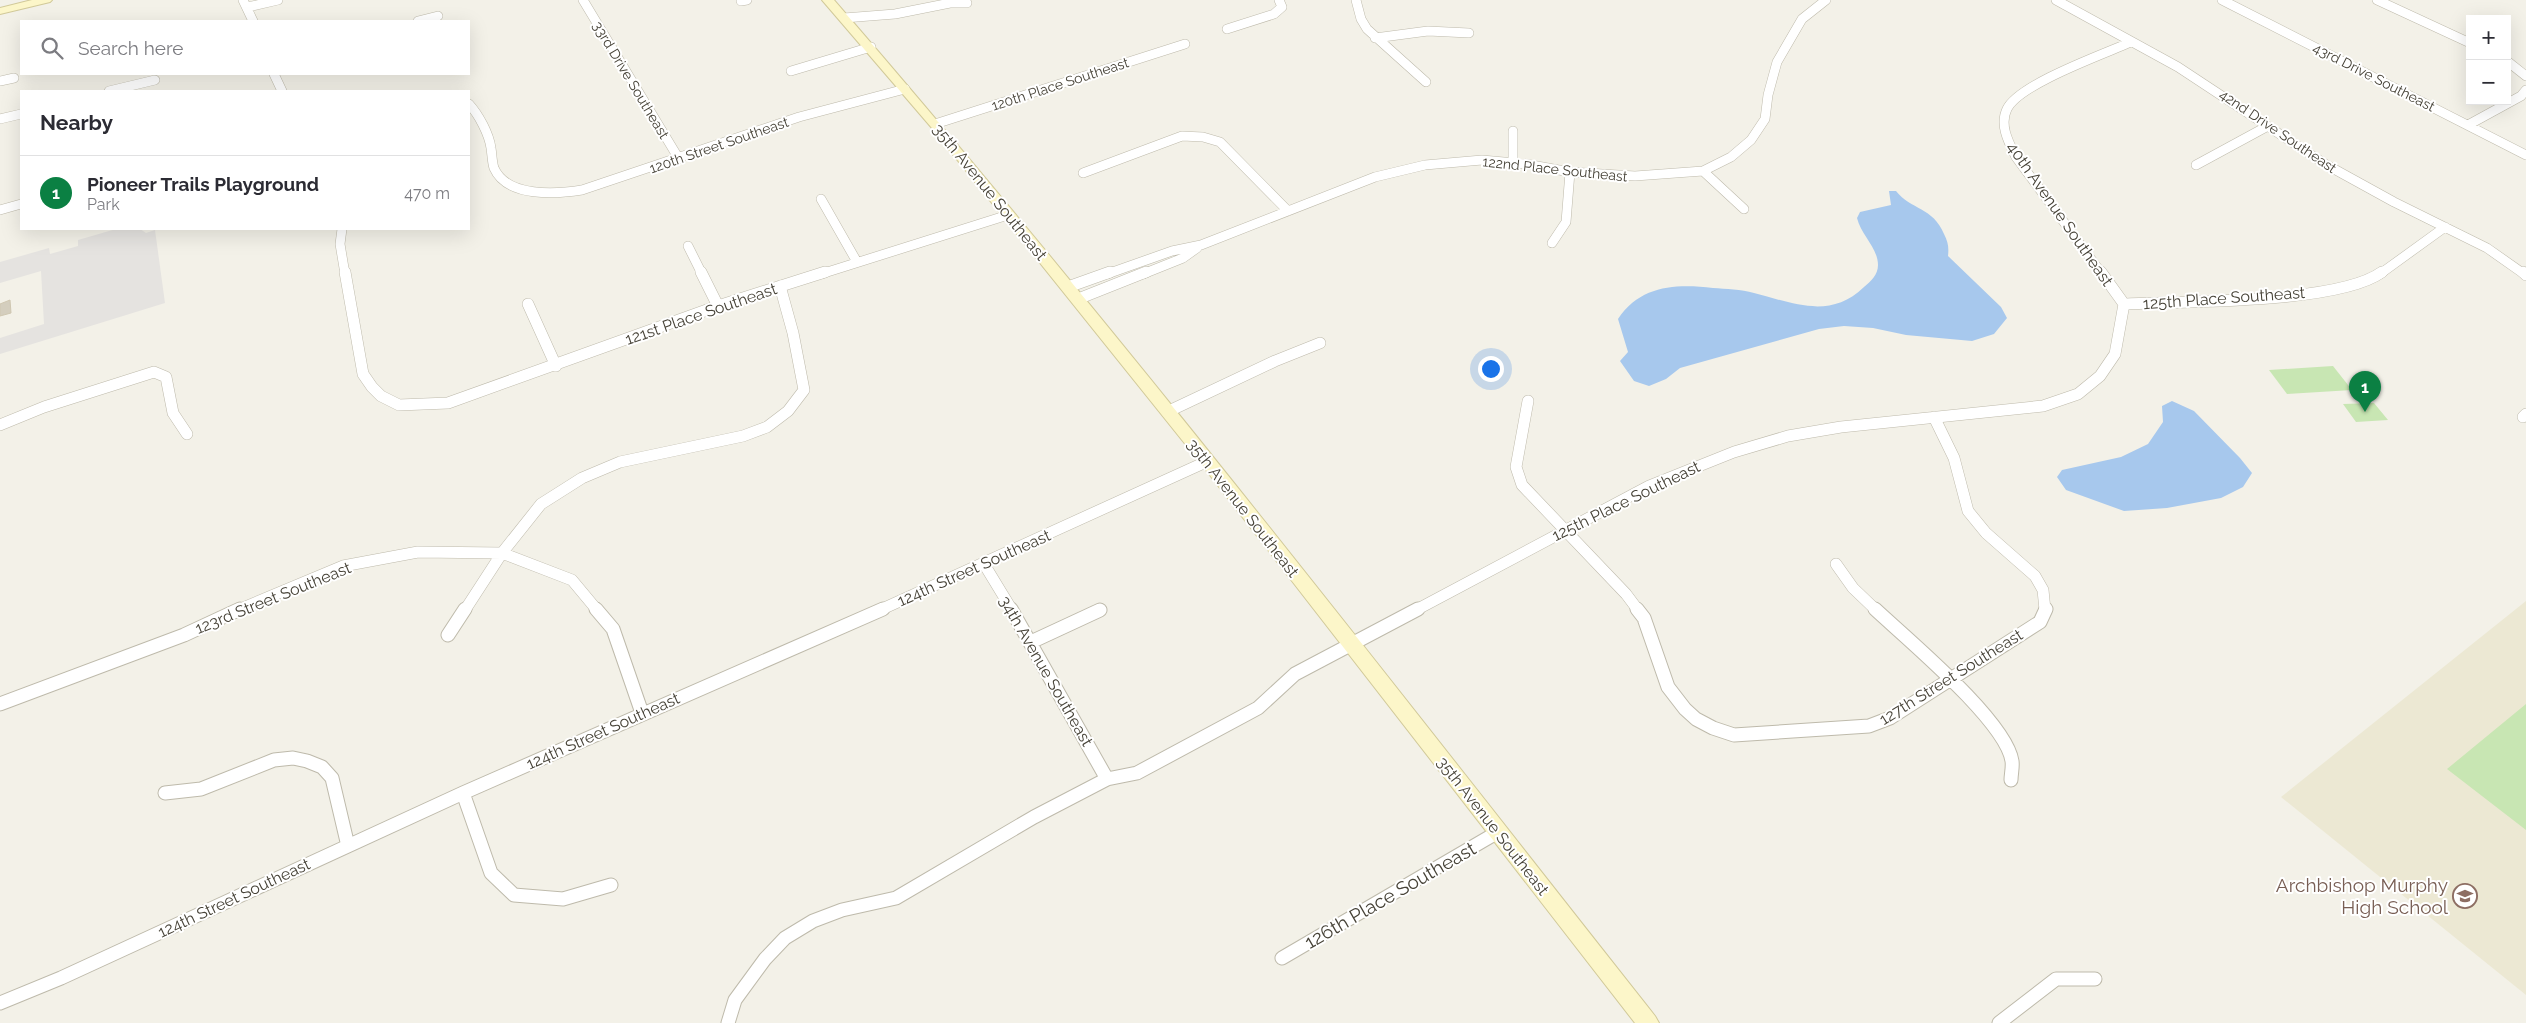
<!DOCTYPE html>
<html lang="en">
<head>
<meta charset="utf-8">
<style>
  :root { --surface:#fff; --page:#f2f2f3; --text:#2b2b33; --muted:#7c7c81; --line:#e1e1e2; --accent:#0b8043 }
  body { margin:0; font-family:Raleway,sans-serif; background:var(--page); color:var(--text) }
  .controls { position:absolute; right:15px; top:15px; display:grid; overflow:hidden; border-radius:0px; box-shadow:0 5px 20px #0002 }
  .controls button { width:45px; height:45px; display:grid; place-items:center; padding:0; border:0; border-bottom:1px solid var(--line); background:var(--surface); color:var(--text); font:25px sans-serif }
  .you { position:absolute; left:1490px; top:368px; width:18px; height:18px; margin:-12px; border:4px solid #fff; border-radius:50%; background:#1a73e8; box-shadow:0 0 0 8px #1a73e833 }
  .badge { display:grid; place-items:center; width:32px; height:32px; border-radius:50%; background:var(--accent); color:#fff; font-size:16px; font-weight:700 }
  .pin { position:absolute; translate:-50% -41px; filter:drop-shadow(0 1px 2px #0008) }
  .pin::after { content:''; position:absolute; top:26px; width:18px; height:15px; background:inherit; clip-path:polygon(0 0,100% 0,50% 100%) }
  .list { margin:0; padding:0; list-style:none }
  h2 { display:flex; justify-content:space-between; align-items:center; height:65px; margin:0; padding:0 20px; font-size:21px }
  h2 small { font-size:16px; font-weight:400; color:var(--muted) }
  .list li { display:grid; grid-template-columns:32px 1fr auto; gap:15px; align-items:center; box-sizing:border-box; height:75px; padding:0 20px; border-top:1px solid var(--line) }
  .list b { display:block; font-size:19px; white-space:nowrap }
  .list p { margin:0; font-size:16px; white-space:nowrap; color:var(--muted) }
  .list em { font-size:16px; font-style:normal; color:var(--muted) }
  .icon { flex:none; width:28px; height:28px; fill:none; stroke:currentColor; stroke-width:2; stroke-linecap:round; stroke-linejoin:round }
  .map { position:relative; flex:none; width:2526px; height:1023px; overflow:hidden }
  .search { position:absolute; background:var(--surface); box-shadow:0 5px 20px #0002; left:20px; top:20px; width:450px; height:55px; display:flex; align-items:center; gap:12px; box-sizing:border-box; padding:0 18px; border-radius:0px; color:var(--muted); font-size:19px }
  .panel { position:absolute; background:var(--surface); box-shadow:0 5px 20px #0002; left:20px; top:90px; width:450px; height:140px; border-radius:0px }
  .map>svg:first-child { display:block }
  .education { fill:#ece8d3 }
  .green { fill:#c8e6b3 }
  .parking { fill:#e5e3e0 }
  .water { fill:#a7c8ed }
  .building { fill:#d4cebe; stroke:#cfc7b1 }
  .lines { fill:none; stroke-linecap:round; stroke-linejoin:round }
  .street-far2-casing { stroke:#bebaab; stroke-width:10 }
  .street-far1-casing { stroke:#bebaab; stroke-width:12 }
  .street-casing { stroke:#bebaab; stroke-width:15 }
  .secondary-casing { stroke:#d1c999; stroke-width:2 }
  .street-far2 { stroke:#fff; stroke-width:9 }
  .street-far1 { stroke:#fff; stroke-width:11 }
  .street { stroke:#fff; stroke-width:13 }
  .secondary { fill:#fcf6c9; fill-rule:evenodd }
  .labels { text-anchor:middle; dominant-baseline:central; stroke-width:4; stroke-linejoin:round; paint-order:stroke }
  .far-street-label { font-size:14px; fill:#464237; stroke:#fff }
  .street-label { font-size:16px; fill:#464237; stroke:#fff }
  .near-education-label { font-size:19px; fill:#785e54; stroke:#fff; text-anchor:end }
  .near-street-label { font-size:19px; fill:#464237; stroke:#fff }
</style>
</head>
<body>
<div class="map">
<svg width="2526" height="1023" viewBox="0 0 2526 1023">
  <rect width="100%" height="100%" fill="#f3f1e8"/>
  <path class="education" d="M2526,601V995L2281,797Z"/>
  <path class="green" d="M2333,366L2352,390L2287,394L2269,370Z
    M2374,403L2388,420L2356,422L2343,404Z
    M2526,704V830L2447,769Z"/>
  <path class="parking" d="M116,229H140L146,233L155,230L165,303L0,354V338L44,324L41,271L0,283V262L49,248L50,254L78,246V240Z"/>
  <path class="water" d="M1889,191H1896C1911,210 1933,207 1944,234C1948,242 1949,247 1948,256L2001,307L2007,318L1994,334L1972,341L1906,335L1873,328L1844,326L1819,329L1680,368L1666,379L1649,386L1634,381L1620,361L1628,352L1618,319C1641,285 1676,284 1713,288C1726,289 1741,289 1754,293C1793,303 1830,320 1864,287C1871,281 1878,275 1878,265C1878,248 1861,235 1857,218L1860,212L1891,205Z
    M2172,401L2194,411L2240,458L2252,473L2243,487L2221,498L2167,508L2124,511L2066,490L2057,477L2062,470L2121,457L2148,444L2163,422L2162,406Z"/>
  <path class="building" d="M10,300L11,313L0,316V304Z"/>
  <g class="lines">
    <defs>
      <path id="street-far2" d="M243,0L253,21
        M583,0L679,159
        M1356,0L1361,19L1367,29L1426,82
        M2056,0L2178,67L2325,164L2394,202L2487,248L2524,274
        M2222,0L2526,155
        M2377,0L2470,43
        M741,1L747,0
        M248,7L278,0
        M844,18L895,14L950,3H967
        M418,21L438,16
        M1227,29L1274,14L1282,7L1279,0
        M1375,38L1428,31L1469,33
        M2507,61L2526,76
        M791,71L871,47
        M274,74L282,91
        M0,81L14,78
        M109,91L155,80
        M469,104C479,115 489,134 491,148C492,154 492,162 494,168C507,198 557,194 582,190L799,117L905,89
        M0,119L21,114
        M935,124L1185,44
        M2468,125L2521,96L2526,90
        M1513,131V163
        M2196,165L2266,127
        M1703,171L1744,209
        M1083,173L1182,136L1203,137L1220,142L1288,211
        M821,199L857,262
        M0,210L21,204
        M342,229L340,244L345,274
        M1552,243L1566,222L1570,172
        M688,246L702,274
        M821,274L1008,215
        M1107,274L1172,251L1201,245L1375,177L1425,165L1482,160L1526,164L1570,172L1635,176L1703,171L1731,157L1751,140L1765,119L1768,95L1777,62L1802,19L1826,0
        M1143,274L1183,258L1197,248
        M2102,274L2016,157C2009,143 1999,125 2007,109C2019,84 2104,54 2131,42
        M2380,274L2445,227"/>
      <path id="street-far1" d="M345,272L363,374L372,387L381,396L399,405L448,403L718,306L825,272
        M701,272L718,306
        M2101,272L2124,304
        M2523,272L2526,275
        M1068,287L1110,272
        M1078,299L1146,272
        M528,304L556,366
        M1528,401L1516,467L1522,485L1626,594L1638,610
        M1167,412L1275,361L1320,343
        M1934,417L1954,458L1968,511L1986,533L2035,576L2043,590L2045,610
        M2523,417L2526,414
        M0,425L44,407L154,372L166,377L173,413L187,434
        M984,564L1012,610
        M1836,564L1853,588L1876,610
        M238,610L343,566L418,552L502,553L541,504L582,478L620,462L743,436L767,427L788,411L804,390L793,333L780,286
        M465,610L502,553L572,580L597,610
        M880,610L1208,461
        M1416,610L1649,486L1734,452L1788,436L1841,427L2043,406L2078,394L2100,376L2115,354L2124,304C2182,301 2338,304 2382,272"/>
      <path id="street" d="M596,609L613,629L642,713
        M1011,609L1107,779
        M1637,609L1644,618L1668,687L1685,709L1696,719L1713,728L1734,735L1869,726L1890,718L2040,622L2046,609
        M1875,609C1906,638 2006,721 2012,761C2013,767 2011,774 2011,780
        M448,635L465,609
        M1031,642L1100,610
        M0,704L184,635L240,609
        M165,793L201,789L274,760L293,758L307,761L322,767L332,778L348,846
        M463,793L491,873L514,895L563,899L611,885
        M1282,958L1498,832
        M0,1003L61,978L463,793L883,609
        M728,1023L735,1000L765,959L785,938L813,921L842,910L896,898L1034,817L1107,779L1137,773L1258,708L1295,674L1418,609
        M1999,1023L2056,979H2095"/>
      <path id="secondary" d="M32,0H52L50,2L0,14V8Z
        M822,0H834C1119,329 1385,674 1655,1016L1659,1023H1635L1202,465L931,127Z"/>
    </defs>
    <use href="#street-far2" class="street-far2-casing"/>
    <use href="#street-far1" class="street-far1-casing"/>
    <use href="#street" class="street-casing"/>
    <use href="#secondary" class="secondary-casing"/>
    <use href="#street-far2" class="street-far2"/>
    <use href="#street-far1" class="street-far1"/>
    <use href="#street" class="street"/>
    <use href="#secondary" class="secondary"/>
  </g>
  <defs>
    <symbol id="school-ring" viewBox="-11 -11 22 22"><circle r="9.5" fill="#fff" stroke="#8d6e63" stroke-width="1.5"/><path d="M0-5L7-2L0 1L-7-2ZM-4 1L0 2.5L4 1V4Q0 6-4 4Z" fill="#8d6e63"/></symbol>
  </defs>
  <g fill-rule="evenodd">
    <use href="#school-ring" x="2451" y="882" width="28" height="28"/>
  </g>
  <g class="labels">
    <g class="far-street-label">
      <text transform="translate(2374 77) rotate(27)">43rd Drive Southeast</text>
      <text transform="translate(631 80) rotate(59)">33rd Drive Southeast</text>
      <text transform="translate(1060 84) rotate(-18)">120th Place Southeast</text>
      <text transform="translate(2278 131) rotate(34)">42nd Drive Southeast</text>
      <text transform="translate(719 145) rotate(-19)">120th Street Southeast</text>
      <text transform="translate(1555 169) rotate(6)">122nd Place Southeast</text>
    </g>
    <g class="street-label">
      <text transform="translate(990 192) rotate(51)">35th Avenue Southeast</text>
      <text transform="translate(2060 214) rotate(55)">40th Avenue Southeast</text>
      <text transform="translate(2224 298) rotate(-4)">125th Place Southeast</text>
      <text transform="translate(701 314) rotate(-19)">121st Place Southeast</text>
      <text transform="translate(1626 501) rotate(-26)">125th Place Southeast</text>
      <text transform="translate(1243 508) rotate(52)">35th Avenue Southeast</text>
      <text transform="translate(974 568) rotate(-24)">124th Street Southeast</text>
      <text transform="translate(273 598) rotate(-22)">123rd Street Southeast</text>
      <text transform="translate(1046 671) rotate(60)">34th Avenue Southeast</text>
      <text transform="translate(1951 677) rotate(-32)">127th Street Southeast</text>
      <text transform="translate(603 731) rotate(-24)">124th Street Southeast</text>
      <text transform="translate(1493 826) rotate(52)">35th Avenue Southeast</text>
      <text transform="translate(234 898) rotate(-25)">124th Street Southeast</text>
    </g>
    <g class="near-education-label">
      <text x="2448" y="885">Archbishop Murphy<tspan x="2448" dy="22">High School</tspan></text>
    </g>
    <g class="near-street-label">
      <text transform="translate(1390 895) rotate(-30)">126th Place Southeast</text>
    </g>
  </g>
</svg>
<div class="controls">
<button>+</button>
<button>−</button>
</div>
<div class="you"></div>
<div class="pin badge" style="left:2365px;top:412px">1</div>
<div class="search"><svg class="icon" aria-label="search" viewBox="0 0 24 24"><circle cx="10" cy="10" r="6"/><path d="M15 15l6 6"/></svg>Search here</div>
<section class="panel">
<h2>Nearby<small></small></h2>
<ul class="list">
<li><span class="badge">1</span><div><b>Pioneer Trails Playground</b><p>Park</p></div><em>470 m</em></li>
</ul>
</section>
</div>
</body>
</html>
